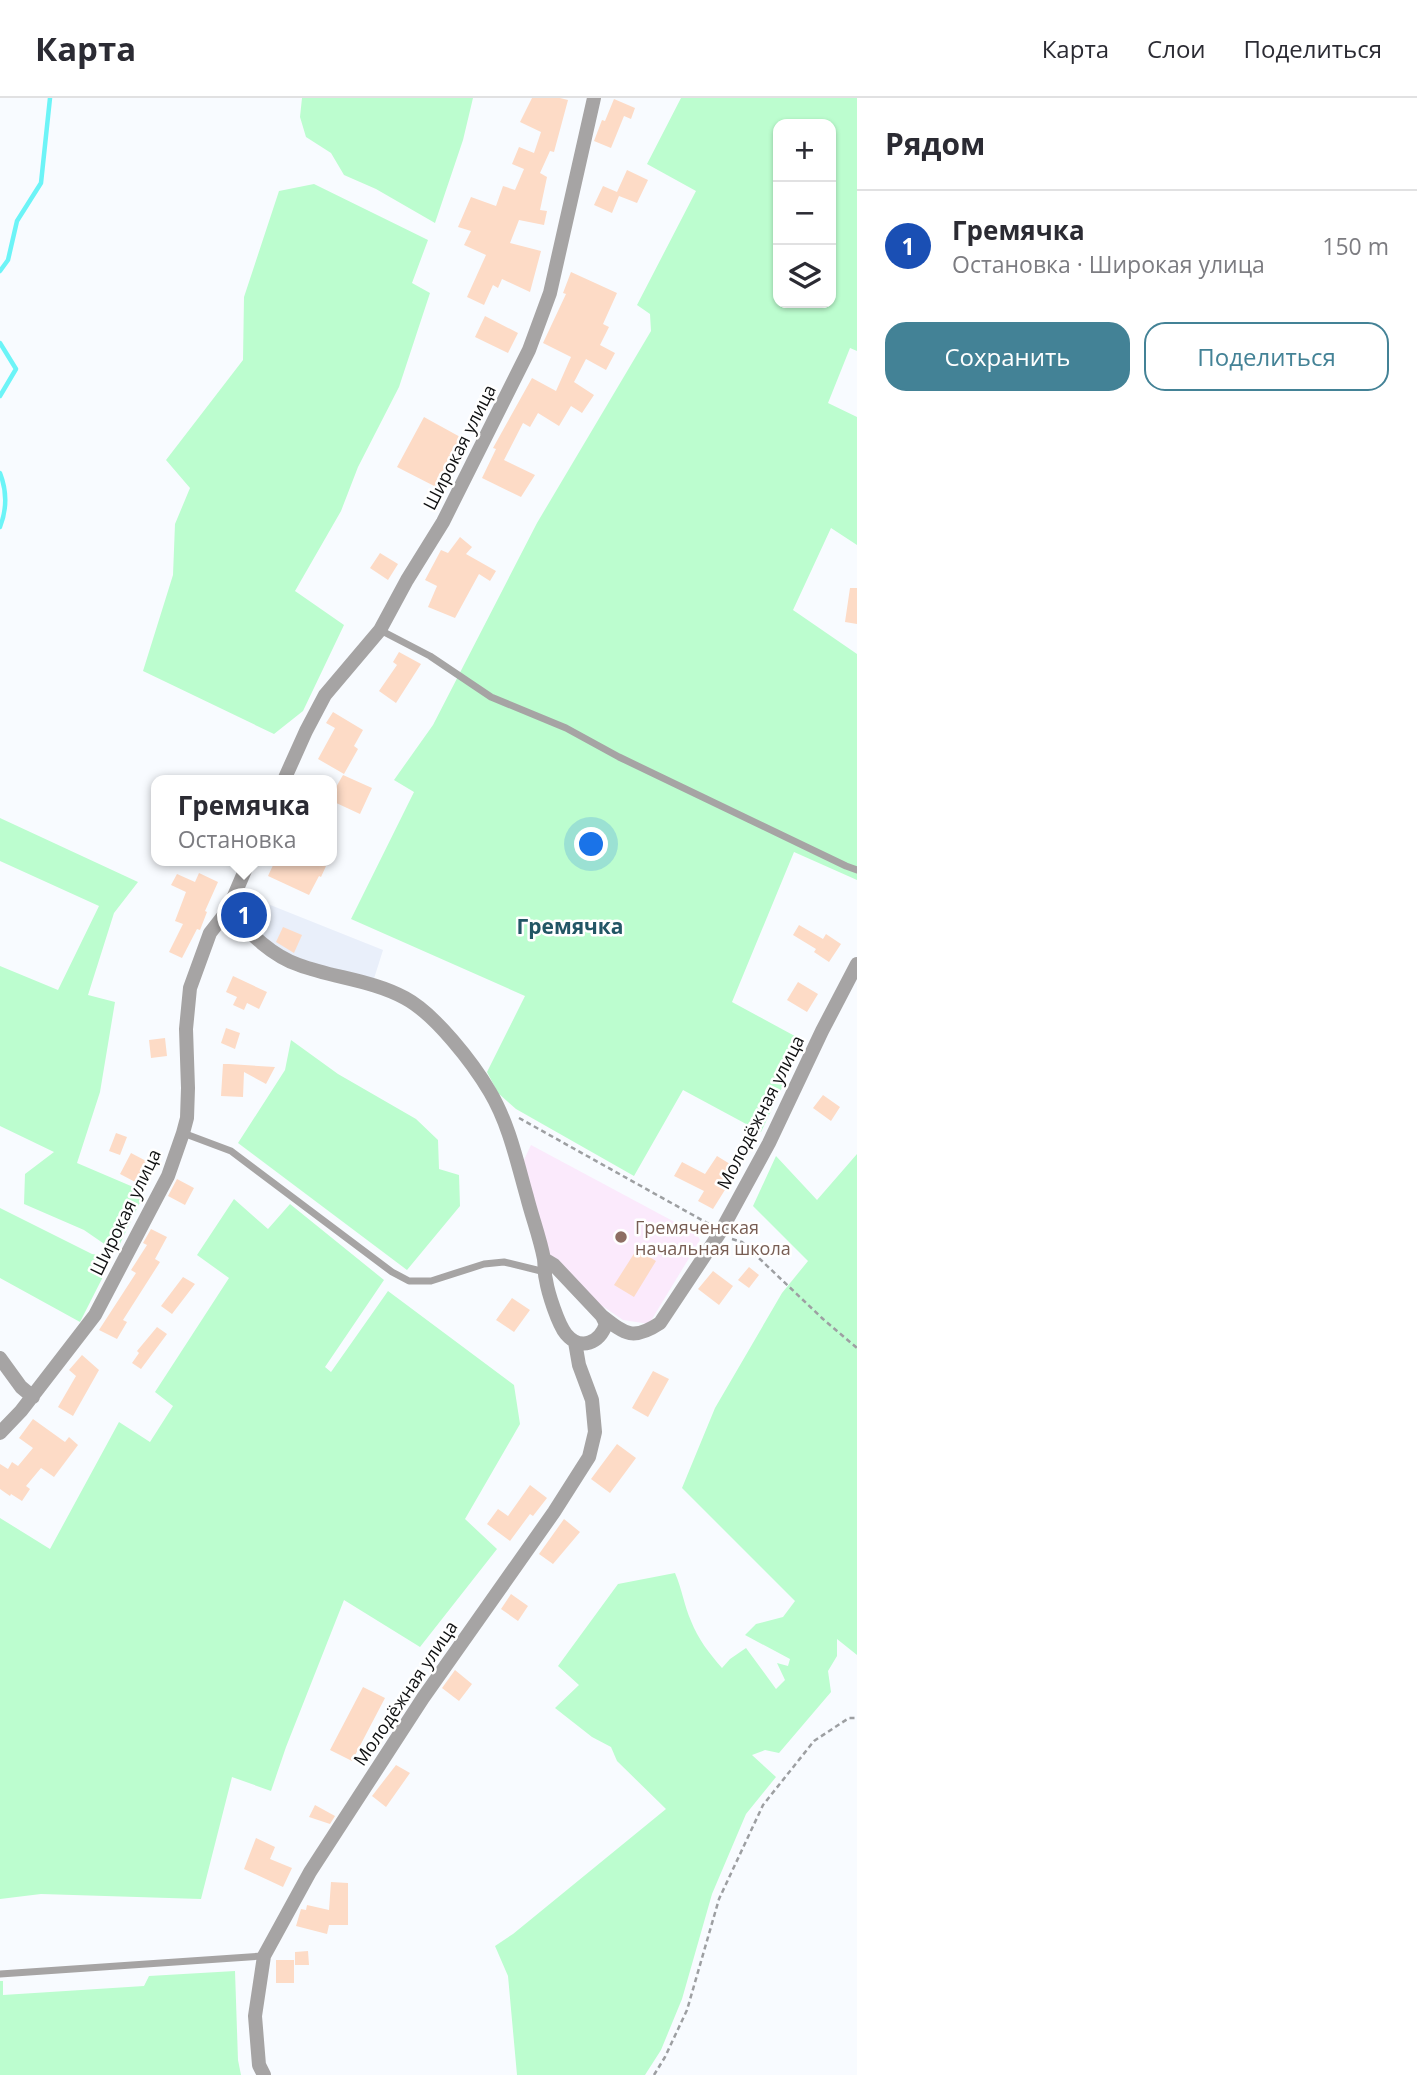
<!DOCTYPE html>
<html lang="ru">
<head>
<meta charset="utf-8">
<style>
  :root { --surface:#fff; --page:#f2f2f3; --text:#2b2b33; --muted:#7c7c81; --line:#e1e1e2; --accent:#438296 }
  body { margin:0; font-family:"Open Sans",sans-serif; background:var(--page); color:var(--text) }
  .controls { position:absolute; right:21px; top:21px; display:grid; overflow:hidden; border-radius:14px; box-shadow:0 2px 5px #0004 }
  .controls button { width:63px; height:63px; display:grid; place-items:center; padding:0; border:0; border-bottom:2px solid var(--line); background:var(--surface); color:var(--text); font:35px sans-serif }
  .you { position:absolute; left:592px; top:747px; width:24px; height:24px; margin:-18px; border:5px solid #fff; border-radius:50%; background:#1a73e8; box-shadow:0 0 0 10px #1a73e833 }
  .badge { display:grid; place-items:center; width:46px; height:46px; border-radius:50%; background:var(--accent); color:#fff; font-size:23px; font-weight:700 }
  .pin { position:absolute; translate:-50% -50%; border:4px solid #fff; box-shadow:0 2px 7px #0006 }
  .popup { position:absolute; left:151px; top:677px; width:186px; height:91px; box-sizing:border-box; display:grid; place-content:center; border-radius:14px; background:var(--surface); filter:drop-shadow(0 2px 5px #0005); font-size:23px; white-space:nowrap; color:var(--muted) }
  .popup b { font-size:26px; color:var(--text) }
  .popup::after { content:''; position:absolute; left:50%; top:100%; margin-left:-14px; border:14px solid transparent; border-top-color:var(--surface) }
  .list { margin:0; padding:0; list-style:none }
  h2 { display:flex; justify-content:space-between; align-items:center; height:91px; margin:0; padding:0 28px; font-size:30px }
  h2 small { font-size:23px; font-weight:400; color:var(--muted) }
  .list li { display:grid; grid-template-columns:46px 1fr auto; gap:21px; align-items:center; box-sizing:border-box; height:112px; padding:0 28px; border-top:2px solid var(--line) }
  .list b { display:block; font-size:26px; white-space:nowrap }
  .list p { margin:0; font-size:23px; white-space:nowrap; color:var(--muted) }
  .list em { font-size:23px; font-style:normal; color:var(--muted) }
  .actions { display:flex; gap:14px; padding:21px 28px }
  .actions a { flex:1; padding:16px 0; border:2px solid var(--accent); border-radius:21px; text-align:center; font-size:24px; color:var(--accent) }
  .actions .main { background:var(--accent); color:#fff }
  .icon { flex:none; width:38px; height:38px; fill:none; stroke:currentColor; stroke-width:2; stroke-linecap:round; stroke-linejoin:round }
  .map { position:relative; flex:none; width:857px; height:1977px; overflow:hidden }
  header { display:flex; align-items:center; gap:42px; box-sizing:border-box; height:98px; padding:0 35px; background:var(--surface); border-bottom:2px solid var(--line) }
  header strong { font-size:33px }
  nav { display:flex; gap:38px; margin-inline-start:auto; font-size:24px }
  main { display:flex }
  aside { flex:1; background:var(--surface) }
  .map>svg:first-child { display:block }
  .built { fill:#e9effa }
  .education { fill:#fbeafc }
  .green { fill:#bcfdcf; fill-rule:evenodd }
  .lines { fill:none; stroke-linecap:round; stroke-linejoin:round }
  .stream { stroke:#6cf4f7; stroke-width:4.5 }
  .building { fill:#fddbc6 }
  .path { stroke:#9d9fa2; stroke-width:2.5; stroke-dasharray:5 3.5; stroke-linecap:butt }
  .service { stroke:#a6a4a4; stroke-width:7 }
  .minor { stroke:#a6a4a4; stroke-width:14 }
  .education-dot { fill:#8d6e63; stroke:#fff; stroke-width:2.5 }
  .labels { text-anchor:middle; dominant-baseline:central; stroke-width:5; stroke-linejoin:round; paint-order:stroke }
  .street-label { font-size:18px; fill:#0f1011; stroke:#fff }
  .education-label { font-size:18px; fill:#785e54; stroke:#fff; text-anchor:start }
  .quarter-label { font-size:21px; font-weight:bold; fill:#225665; stroke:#fff }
</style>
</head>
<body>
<header>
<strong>Карта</strong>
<nav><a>Карта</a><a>Слои</a><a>Поделиться</a></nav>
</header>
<main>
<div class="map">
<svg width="857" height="1977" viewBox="0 0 857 1977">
  <rect width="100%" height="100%" fill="#f8fbff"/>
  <path class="built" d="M253,800L383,852L372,887L298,867L255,840Z"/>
  <path class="education" d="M531,1047L697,1136L700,1142L649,1226L623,1222L595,1203L552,1164L521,1068Z"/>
  <path class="green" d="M302,0H473L463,42L435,125L376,91L344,77L331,55L306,39L300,19Z
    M681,0H857V253L850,250L828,305L857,319V447L831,430L793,512L857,556V782L794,754L732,904L804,943L761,1034L683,992L634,1078L516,1011L498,995L487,974L525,898L351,821L414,694L394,682L433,627L537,425L651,233L650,216L637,207L696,93L647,66ZM778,26H831V205H778Z
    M314,86L428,142L412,185L430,195L399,289L358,369L341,413L295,493L344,527L303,613L274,636L143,573L173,477L175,426L190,390L166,362L243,262L244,199L279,93Z
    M0,720L138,784L114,815L88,897L115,904L100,994L77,1065L145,1094L116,1154L84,1132L24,1106L25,1076L54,1054L0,1028V868L58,892L99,808L0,763Z
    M291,942L338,976L416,1021L438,1042L439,1071L459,1077L460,1108L407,1172L238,1045L285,972Z
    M857,1056V1557L837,1541V1558L828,1573L831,1594L779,1655L765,1652L752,1657L776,1679L746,1716L712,1796L682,1901L661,1952L645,1977H517L508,1878L495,1848L513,1836L666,1711L617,1663L611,1649L592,1639L555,1610L579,1587L558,1568L618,1486L675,1475C682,1491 684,1507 691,1523C698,1541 709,1555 722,1570L730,1561L746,1550L776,1591L785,1582L777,1565L788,1568L790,1561L745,1537L756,1526L783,1519L795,1503L682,1390L715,1310L782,1195L808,1163L753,1108L776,1058L817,1102Z
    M234,1101L268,1131L290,1106L384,1182L325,1269L331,1274L388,1193L514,1287L520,1326L465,1421L497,1451L420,1549L344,1502L286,1649L271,1693L232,1679L201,1801L41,1796L0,1801V1420L50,1451L119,1324L150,1344L173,1308L155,1294L229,1180L197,1157Z
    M0,1110L92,1156L113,1159L80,1224L0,1180Z
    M235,1873L238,1962L241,1977H0V1883H3V1897L144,1888L149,1878Z"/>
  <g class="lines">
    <path class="stream" d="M0,173L8,162L17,123L41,85L50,0
      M0,245L16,271L0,298
      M0,375C7,393 7,411 0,429"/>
  </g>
  <path class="building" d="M532,0H560L568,2L554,54L550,53L540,75L547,79L540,112L547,113L544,127L519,122L510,145L541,153L530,194L502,181L498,190L493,187L484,207L467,199L486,157L464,147L471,133L458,129L471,99L496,108L503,88L515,92L524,71L512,66L519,49L534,55L541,34L520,24Z
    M614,1L635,10L631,21L624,18L611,50L594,43L602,22L605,23Z
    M627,72L648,82L637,105L619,98L612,115L594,107L603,88L617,94Z
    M571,174L617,195L603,226L609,229L600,247L615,255L606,272L586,261L574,284L594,297L582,315L571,308L559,328L538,315L530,329L523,325L504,362L535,377L521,399L482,380L496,351L493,350L532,280L556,293L571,259L543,245L566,196L563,195Z
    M485,218L518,235L508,255L475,239Z
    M424,319L462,340L446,369L451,371L440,391L397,369Z
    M460,439L472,449L466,456L496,473L490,483L479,476L455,520L428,509L437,488L425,482L441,452L448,455Z
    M380,455L398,466L388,482L370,470Z
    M850,490H857V526L845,524Z
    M399,554L421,566L396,605L379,593L397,567L393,564Z
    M333,614L363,632L354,648L358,651L344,676L318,661L335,630L326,625Z
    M343,677L372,690L360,716L332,703V696Z
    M275,763H314L326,768L321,779L319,778L309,797L268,778Z
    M199,775L218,784L205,813L207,814L200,832L197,831L182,860L169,854L183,826L175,823L186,794L171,787L177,776L195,784Z
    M799,827L823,841L826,836L841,846L829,864L814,854L816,851L793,837Z
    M283,829L302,837L294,855L276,844Z
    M233,878L267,894L259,911L247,905L244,912L233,907L237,899L226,894Z
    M798,884L818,896L807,914L787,902Z
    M226,930L240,935L235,951L221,945Z
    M165,940L167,958L151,960L149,942Z
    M223,966H229L275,969L266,986L244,974L243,999L221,998Z
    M823,997L840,1009L831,1023L813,1010Z
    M116,1035L127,1039L120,1057L109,1053Z
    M131,1055L150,1065L139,1086L120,1076Z
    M717,1058L738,1071L713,1111L698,1103L704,1093L674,1078L682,1064L705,1076Z
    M177,1081L194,1090L185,1107L168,1098Z
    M151,1131L167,1139L155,1161L160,1164L123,1222L127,1224L117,1241L99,1232L136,1175L131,1172L147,1147L143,1145Z
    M637,1151L656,1163L634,1199L614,1187Z
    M749,1169L759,1177L749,1190L738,1182Z
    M713,1173L733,1188L719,1207L698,1191Z
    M183,1179L195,1186L172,1216L161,1208Z
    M512,1200L530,1212L514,1234L496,1222Z
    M157,1229L167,1236L141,1271L132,1265L139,1255L137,1253Z
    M82,1257L99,1272L73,1318L58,1309L76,1278L69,1272Z
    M653,1273L669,1281L648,1319L632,1310Z
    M33,1321L65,1344L69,1339L78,1347L54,1379L41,1370L26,1388L30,1391L22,1403L11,1396L10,1398L0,1391V1366L8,1371L12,1364L18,1368L33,1350L19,1340Z
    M617,1346L636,1360L610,1395L591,1381Z
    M530,1387L547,1400L533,1418L530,1416L510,1443L487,1426L498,1411L508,1418Z
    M564,1421L580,1434L553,1466L539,1456Z
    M511,1496L528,1508L518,1523L501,1511Z
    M455,1572L472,1586L459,1603L442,1590Z
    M363,1589L385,1600L352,1663L330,1652Z
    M396,1667L410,1675L386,1709L372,1698Z
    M315,1707L335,1718L330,1726L309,1719Z
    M256,1740L275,1749L270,1761L292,1770L283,1789L244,1771Z
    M331,1784L348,1785V1827H329L327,1836L296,1828L301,1811L306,1812L307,1807L329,1812Z
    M308,1853L309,1867H295V1854Z
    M276,1862H294V1885H276Z"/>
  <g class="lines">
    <path class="path" d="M519,1020L709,1126
      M732,1141L742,1144L823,1221L857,1250
      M654,1977L665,1959L687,1912L719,1801L763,1707L814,1643L849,1620H857"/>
    <path class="service" d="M380,532L430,558L491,599L566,630L619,659L846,768L857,772
      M183,1035L231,1053L392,1174L409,1183H431L484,1166L504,1164L545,1174
      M0,1876L263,1858"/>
    <path class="minor" d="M284,682L306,633L325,597L380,532L407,482L443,424L529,252L550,195L594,0
      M228,812C249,834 270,857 299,867C334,880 372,882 405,900C435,916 473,965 490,994C509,1026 517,1064 527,1099C532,1119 540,1140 544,1161C545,1168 544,1175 546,1182C548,1195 558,1226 566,1236C581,1254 600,1244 606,1226L602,1218L554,1167L544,1161
      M602,1218C625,1236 633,1243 660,1225L721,1133L769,1045L822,933L857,866
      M0,1260L21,1289L33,1299
      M0,1335L21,1313L95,1217L168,1078L183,1035L187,1020L188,990L186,931L190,890L210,835L228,812L249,763
      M264,1977L259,1967L255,1918L264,1858L310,1774L423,1600L554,1414L589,1359L595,1334L592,1302L579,1267L575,1244"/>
  </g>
  <circle class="education-dot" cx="621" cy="1139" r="7"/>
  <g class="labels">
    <g class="street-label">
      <text transform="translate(459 349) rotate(-63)">Широкая улица</text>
      <text transform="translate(760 1014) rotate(-63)">Молодёжная улица</text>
      <text transform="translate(125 1114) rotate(-64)">Широкая улица</text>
      <text transform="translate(405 1595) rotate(-56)">Молодёжная улица</text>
    </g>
    <g class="education-label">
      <text x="635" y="1129">Гремяченская<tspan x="635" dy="21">начальная школа</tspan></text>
    </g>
    <g class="quarter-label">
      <text x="570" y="828">Гремячка</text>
    </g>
  </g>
</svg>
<div class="controls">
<button>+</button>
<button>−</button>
<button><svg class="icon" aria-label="layers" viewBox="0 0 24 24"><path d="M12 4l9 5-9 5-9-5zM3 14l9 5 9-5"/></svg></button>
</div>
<div class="you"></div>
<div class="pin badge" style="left:244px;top:817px;background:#1a4fb4">1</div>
<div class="popup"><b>Гремячка</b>Остановка</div>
</div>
<aside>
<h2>Рядом<small></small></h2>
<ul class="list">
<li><span class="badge" style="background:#1a4fb4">1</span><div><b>Гремячка</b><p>Остановка · Широкая улица</p></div><em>150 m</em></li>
</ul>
<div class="actions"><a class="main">Сохранить</a><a>Поделиться</a></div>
</aside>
</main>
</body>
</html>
